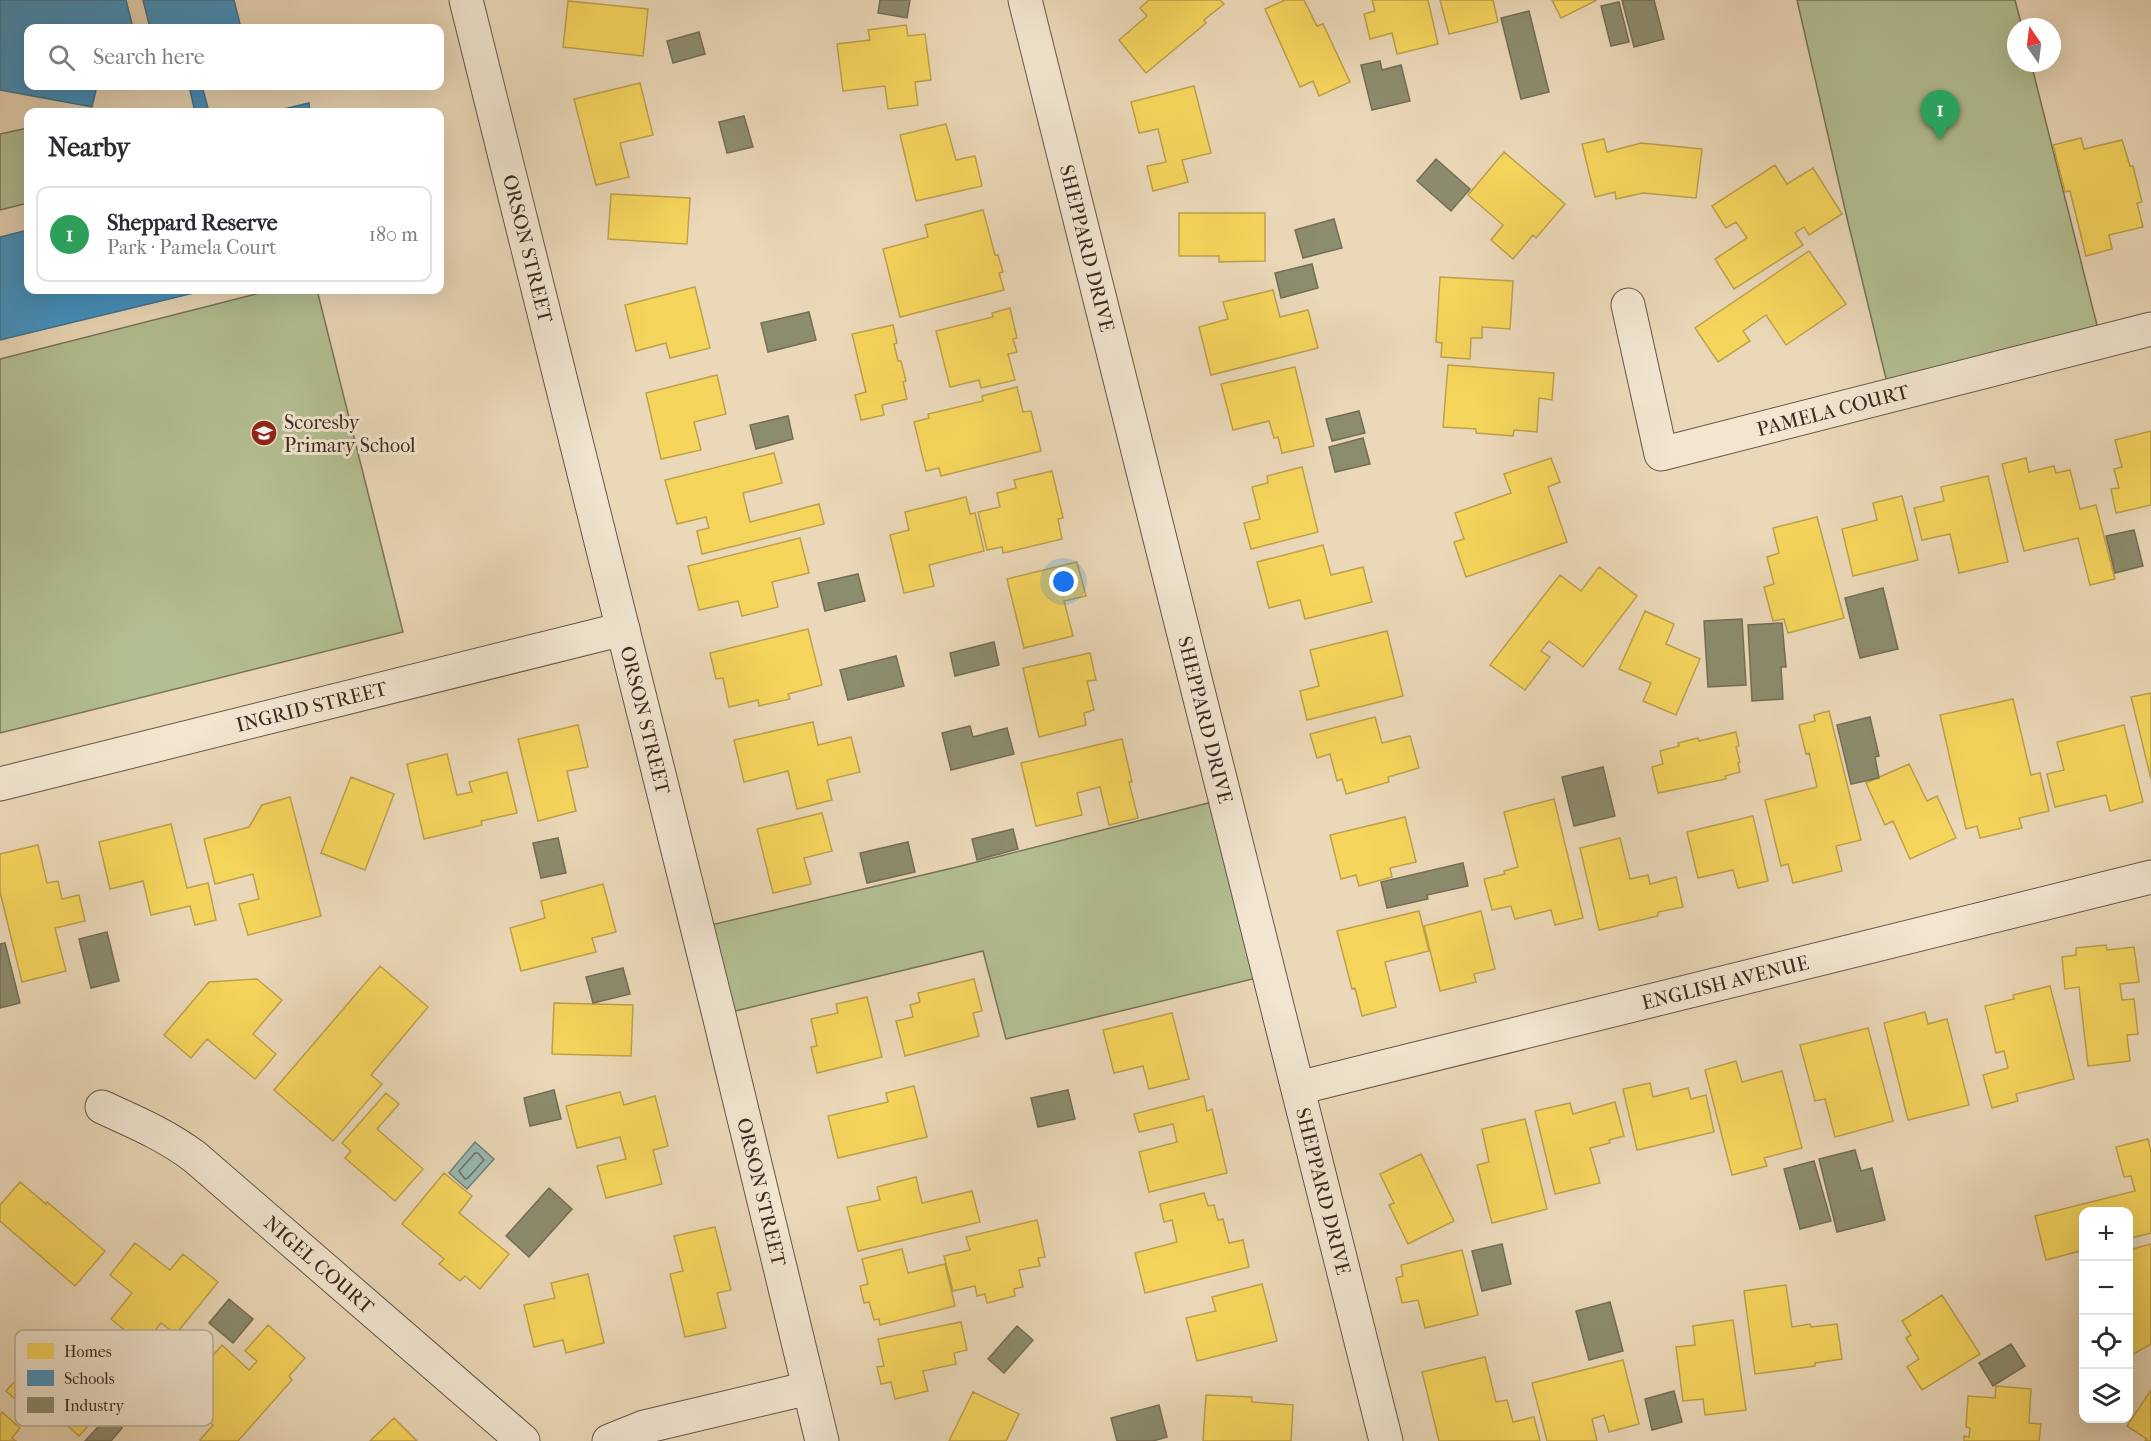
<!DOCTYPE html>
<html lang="en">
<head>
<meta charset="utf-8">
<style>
  :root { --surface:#fff; --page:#f2f2f3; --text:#2b2b33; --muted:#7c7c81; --line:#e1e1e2; --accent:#8f2418 }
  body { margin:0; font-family:"IM FELL French Canon",serif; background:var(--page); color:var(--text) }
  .controls { position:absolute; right:18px; bottom:18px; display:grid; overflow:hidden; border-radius:12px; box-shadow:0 6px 24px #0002 }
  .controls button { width:54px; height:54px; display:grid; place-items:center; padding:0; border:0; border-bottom:2px solid var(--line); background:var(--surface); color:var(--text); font:30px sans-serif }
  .compass { position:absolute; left:2007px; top:18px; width:54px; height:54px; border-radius:50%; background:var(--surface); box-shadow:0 6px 24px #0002; rotate:346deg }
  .you { position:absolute; left:1064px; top:582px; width:21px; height:21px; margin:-15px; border:4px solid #fff; border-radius:50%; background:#1a73e8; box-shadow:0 0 0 9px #1a73e833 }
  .badge { display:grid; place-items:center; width:39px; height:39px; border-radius:50%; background:var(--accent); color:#fff; font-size:20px; font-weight:700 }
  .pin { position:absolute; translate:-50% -50px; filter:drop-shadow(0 2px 3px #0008) }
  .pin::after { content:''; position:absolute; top:32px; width:21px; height:18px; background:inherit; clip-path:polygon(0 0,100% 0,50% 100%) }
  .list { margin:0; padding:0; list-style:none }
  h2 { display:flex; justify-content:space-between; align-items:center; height:78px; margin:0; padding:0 24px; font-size:26px }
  h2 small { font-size:20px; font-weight:400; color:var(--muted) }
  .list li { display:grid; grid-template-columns:39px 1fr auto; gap:18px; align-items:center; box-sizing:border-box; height:96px; margin:0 12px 12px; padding:0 12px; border:2px solid var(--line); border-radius:12px }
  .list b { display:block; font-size:22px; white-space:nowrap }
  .list p { margin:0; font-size:20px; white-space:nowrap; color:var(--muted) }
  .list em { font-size:20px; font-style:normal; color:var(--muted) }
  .icon { flex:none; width:33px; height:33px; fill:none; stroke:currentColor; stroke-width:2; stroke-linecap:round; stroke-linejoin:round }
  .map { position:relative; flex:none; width:2151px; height:1441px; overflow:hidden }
  .search { position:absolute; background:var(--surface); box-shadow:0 6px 24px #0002; left:24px; top:24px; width:420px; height:66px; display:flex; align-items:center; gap:15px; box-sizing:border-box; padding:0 21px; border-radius:12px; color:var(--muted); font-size:22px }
  .panel { position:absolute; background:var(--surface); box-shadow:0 6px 24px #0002; left:24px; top:108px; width:420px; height:186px; border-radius:12px }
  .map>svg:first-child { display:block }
  .green { fill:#b3bf92; stroke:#77745a; stroke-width:1.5 }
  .water { fill:#98b9b1; stroke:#737f78; stroke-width:1.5 }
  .homes { fill:#f6d55c; stroke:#bea14b; stroke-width:1.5 }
  .schools { fill:#4393c3; stroke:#417393; stroke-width:1.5 }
  .industry { fill:#8c8c6e; stroke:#746e57; stroke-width:1.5 }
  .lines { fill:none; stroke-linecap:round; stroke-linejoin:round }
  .shore { stroke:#6a716a; stroke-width:1.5 }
  .minor-casing { stroke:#675548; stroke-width:35 }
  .minor { stroke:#f2e6d1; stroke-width:33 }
  .labels { text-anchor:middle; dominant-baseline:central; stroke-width:6; stroke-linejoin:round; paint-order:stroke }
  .street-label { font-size:20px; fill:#3b2922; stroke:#f2e6d1 }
  .poi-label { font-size:20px; fill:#3b2922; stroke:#f2e6d1; text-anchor:start }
  .key { fill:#f2e6d1; stroke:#bbad9c; stroke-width:1.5 }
  .key-label { font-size:16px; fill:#3b2922 }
</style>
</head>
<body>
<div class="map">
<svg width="2151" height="1441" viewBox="0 0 2151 1441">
  <rect width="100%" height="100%" fill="#ebd8b8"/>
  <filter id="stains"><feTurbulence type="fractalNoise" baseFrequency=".00333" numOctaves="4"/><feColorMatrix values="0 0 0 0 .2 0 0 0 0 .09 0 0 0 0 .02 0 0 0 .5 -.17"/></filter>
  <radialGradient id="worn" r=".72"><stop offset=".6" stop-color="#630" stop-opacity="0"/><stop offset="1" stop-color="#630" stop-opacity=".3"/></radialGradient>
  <path class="green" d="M1797,0H2015L2022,27H2016V63H2031L2101,341L1890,395L1847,218Z
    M28,128V203L0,210V134Z
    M272,290H317L403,632L0,733V359Z
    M1224,799L1269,975L1006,1039L983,951L719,1015L698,928L961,866Z"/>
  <path class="water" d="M475,1142L494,1159L467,1189L449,1173Z"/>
  <path class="homes" d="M1149,0H1220L1224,4L1204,20L1206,23L1146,73L1119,40L1147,16L1140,8Z
    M1285,0H1304L1317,26L1323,24L1350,82L1319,96L1313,81L1300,87L1265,9Z
    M1372,0H1428L1438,44L1397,54L1392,33L1370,39L1364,14L1375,11Z
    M1440,0H1493L1498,22L1449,34Z
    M1552,0H1597L1561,18Z
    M568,1L648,9L643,56L563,47Z
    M906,25L908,36L925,34L931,80L915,82L918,105L888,109L885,86L843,91L837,44L870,40L868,30Z
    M640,83L653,135L620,143L629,177L596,185L574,99Z
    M1194,86L1211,153L1182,160L1188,182L1153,191L1147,166L1166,162L1158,129L1139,133L1131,102Z
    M946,124L956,160L975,156L982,186L916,201L900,135Z
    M2081,138L2084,149L2122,140L2130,166H2133L2142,202L2137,203L2143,227L2109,235L2112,249L2086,256L2070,191L2065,192L2053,145Z
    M1604,139L1607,152L1641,143L1702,149L1696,198L1643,193L1616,199L1615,192L1595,197L1582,144Z
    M1504,152L1565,204L1536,238L1533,235L1513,259L1491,240L1503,225L1468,195Z
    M1775,165L1787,184L1813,168L1842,214L1809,235L1804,227L1795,233L1803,245L1734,289L1715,259L1747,238L1736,222L1726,228L1712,206Z
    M611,194L690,198L687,244L608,239Z
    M983,210L995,255H998L1003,272L999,273L1004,290L900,317L883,249L928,237L925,225Z
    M1179,213H1265V261L1219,262V256H1179Z
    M1809,251L1846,304L1786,345L1766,315L1743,331L1750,341L1718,362L1695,328Z
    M1440,277L1513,281L1510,329L1482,327V338H1471L1470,359L1441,357L1442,343L1436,342Z
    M695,287L710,348L670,358L666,343L636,351L625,305Z
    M1273,290L1280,317L1308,310L1318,348L1211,375L1199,327L1228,319L1223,302Z
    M1010,308L1017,338L1013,339L1017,352L1008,354L1015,380L981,388L979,380L950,387L936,331L993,317L992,313Z
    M893,325L897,343L894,344L898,361H901L906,381L903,382L907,399L882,405L884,415L861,420L855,395L866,392L852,334Z
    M1448,365L1554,373L1552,400L1539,398L1537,432L1514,430L1513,436L1476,433V429L1443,427Z
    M1295,367L1314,446L1282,453L1278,437L1274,438L1269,421L1233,430L1221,384Z
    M717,375L726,414L694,422L701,450L661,459L646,393Z
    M1017,387L1023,412L1031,411L1041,451L941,476L939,468L926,471L914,422L929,418L928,414L983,401L982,396Z
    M2151,431V505L2116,513L2111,489L2119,488L2114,469L2122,467L2115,440Z
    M774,453L782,483L743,493L750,522L819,504L824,524L702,554L697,531L709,528L706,517L677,524L665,480Z
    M1551,458L1560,482L1548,487L1567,542L1466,577L1454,542L1464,539L1455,513L1511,493L1504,474Z
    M2026,458L2029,472L2054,466L2056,473L2070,470L2080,509L2096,505L2115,579L2090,585L2078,538L2024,551L2002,464Z
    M1302,467L1318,532L1251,549L1244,523L1260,519L1252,487L1268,483L1267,476Z
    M1052,471L1063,518L1058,519L1062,539L1003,553L1002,547L987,550L978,512L1000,507L997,493L1016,488L1014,480Z
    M1988,476L2008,562L1959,573L1950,534L1922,540L1914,508L1944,501L1941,487Z
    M1902,496L1918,560L1853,576L1842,529L1877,520L1873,503Z
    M966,497L970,514L975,513L984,551L929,565L934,586L904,593L890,535L909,530L905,512Z
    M1817,517L1844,618L1788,633L1784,619L1773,621L1764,587L1774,584L1767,557L1779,553L1773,528Z
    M800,538L809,573L772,582L778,607L742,616L738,601L699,610L688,566Z
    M1323,545L1331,575L1363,567L1372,602L1305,619L1300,600L1269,608L1257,562Z
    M1077,562L1086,596L1064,601L1073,636L1024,648L1007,579Z
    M1599,567L1637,596L1583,667L1549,641L1541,651L1550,657L1525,690L1490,665L1560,575L1581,591Z
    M1645,611L1674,624L1666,644L1700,659L1676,715L1643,701L1651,683L1619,669Z
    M808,629L822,685L788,694L790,699L759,706L758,700L729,707L723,678L716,679L710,653Z
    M1387,631L1403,696L1307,720L1300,691L1319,686L1310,650Z
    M1090,653L1096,680L1087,681L1094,710L1084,713L1086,725L1039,737L1023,668Z
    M2151,693V779L2131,697Z
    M2013,699L2031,775L2040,773L2049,811L2019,818L2022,828L1980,838L1977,826L1966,829L1940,715Z
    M1829,711L1861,840L1836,846L1842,871L1793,883L1788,864L1781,866L1765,800L1817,787L1809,753L1806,754L1799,725L1815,721L1814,715Z
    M1375,717L1382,743L1410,736L1419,768L1388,777L1389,782L1346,794L1342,779L1337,781L1330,754L1317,758L1310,734Z
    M813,722L818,745L851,737L860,772L827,780L832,800L797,809L788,771L744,782L734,740Z
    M578,725L588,767L567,771L576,811L538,821L518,739Z
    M2124,725L2143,802L2110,811L2106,795L2055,807L2047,774L2064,770L2057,742Z
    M1736,732L1739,746L1736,747L1740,762L1738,763L1740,772L1725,776L1726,779L1658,793L1652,767L1663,764L1660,751L1679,746L1678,743L1698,738L1699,741Z
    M1122,739L1132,782H1129L1138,818L1109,825L1100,787L1077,793L1082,815L1036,826L1021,763Z
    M447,754L457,795L472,792L469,782L507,772L517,813L481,821L482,825L424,839L407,764Z
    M1909,764L1927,801L1937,796L1956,838L1910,859L1893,821L1885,825L1866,783Z
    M351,777L394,794L365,870L321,853Z
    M290,797L321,916L248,935L239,904L259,899L253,874L215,884L204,839L249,827L262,805Z
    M1554,799L1583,918L1555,925L1551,910L1515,919L1511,906L1492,910L1484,879L1505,874L1504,871L1518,867L1504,812Z
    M822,813L832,851L804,858L811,884L773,893L757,829Z
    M1753,816L1768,881L1738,888L1733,870L1698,878L1687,832Z
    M1405,817L1416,862L1390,868L1392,877L1359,886L1356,875L1341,879L1330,835Z
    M171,824L187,888L208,883L216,920L195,925L190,906L151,915L143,881L110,889L99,842Z
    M1620,838L1630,879L1648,875L1650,884L1676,877L1683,907L1658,912V916L1599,930L1580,848Z
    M38,845L47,883L58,881L62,899L79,895L85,921L55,928L66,971L22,982L0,892V854Z
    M603,884L616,932L592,938L596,952L521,971L510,928L545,918L541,901Z
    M1419,911L1429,951L1385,962L1396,1007L1362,1016L1355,988L1352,989L1337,931Z
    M1481,911L1495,969L1474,974L1476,982L1440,991L1424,926Z
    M2106,945L2107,950L2134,947L2139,982L2120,984L2122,1000L2134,999L2138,1034L2127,1035L2130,1061L2088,1066L2079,987L2065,989L2062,957L2076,955V948Z
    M380,966L428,1007L371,1075L382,1084L333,1141L274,1090Z
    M257,979L282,1000L253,1034L276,1054L255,1079L207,1039L191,1058L164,1035L209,982Z
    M974,979L982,1011L973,1013L979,1036L905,1056L896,1021L913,1017L910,1005L920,1002L918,993Z
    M2050,986L2074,1079L2016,1094L2018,1101L1992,1108L1983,1075L2008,1068L2004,1051L1996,1053L1985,1006L2014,999L2013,995Z
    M867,997L882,1057L817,1073L811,1047L817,1046L811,1019L838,1013L836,1004Z
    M554,1003L633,1005L631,1056L552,1054Z
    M1925,1012L1928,1024L1947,1019L1969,1105L1908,1120L1884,1023Z
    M1172,1013L1189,1079L1149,1089L1143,1066L1114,1073L1103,1030Z
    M1868,1028L1893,1121L1835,1137L1825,1099L1815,1101L1800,1045Z
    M1736,1061L1742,1082L1782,1071L1802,1148L1764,1158L1767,1166L1732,1175L1705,1070Z
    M1650,1083L1653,1097L1688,1088L1691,1099L1706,1095L1714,1132L1637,1150L1623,1089Z
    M914,1086L927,1137L838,1158L828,1116L888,1102L886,1093Z
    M620,1092L624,1105L655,1096L668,1146L653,1150L662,1184L606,1198L597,1166L626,1159L620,1137L577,1148L566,1106Z
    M386,1093L399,1104L377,1129L423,1169L395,1201L345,1158L351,1151L342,1143Z
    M1204,1096L1207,1111L1212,1109L1227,1173L1149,1192L1139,1152L1177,1142L1173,1124L1139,1132L1134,1114Z
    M1615,1102L1624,1136L1609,1140L1610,1143L1590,1148L1600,1183L1555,1194L1535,1111L1570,1103L1573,1114Z
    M1525,1119L1547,1209L1492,1223L1477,1165L1489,1162L1482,1129Z
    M2148,1139L2151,1152V1233L2128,1239V1212H2084V1250L2046,1260L2035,1216L2135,1191L2131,1176L2124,1177L2116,1147Z
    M1421,1154L1454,1221L1408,1244L1389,1205L1394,1203L1380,1174Z
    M444,1173L472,1196L459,1213L509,1254L480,1289L465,1276L460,1281L439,1264L444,1259L402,1224Z
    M916,1177L922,1203L972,1191L980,1222L858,1251L847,1207L880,1200L877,1187Z
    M20,1182L46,1204L47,1202L105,1251L75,1286L0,1221V1205Z
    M1204,1193L1208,1206L1214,1205L1218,1220L1223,1219L1229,1243L1243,1240L1249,1267L1145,1293L1135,1253L1177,1242L1172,1220L1164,1222L1160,1204Z
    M1037,1220L1045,1257L1038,1258L1040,1266L1019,1270L1023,1287L1014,1289L1015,1296L987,1303L985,1294L977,1296L975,1286L953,1291L944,1256L970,1250L966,1237Z
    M715,1227L731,1290L717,1293L726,1328L685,1337L670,1274L683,1271L674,1236Z
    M135,1243L170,1270L183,1254L218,1282L176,1334L161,1323L143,1345L111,1319L132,1293L110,1275Z
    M2151,1244V1344L2128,1357V1283L2132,1281L2128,1275V1250Z
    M902,1249L908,1273L945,1264L955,1306L880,1325L879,1319L874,1320L869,1302L864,1303L860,1286L868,1284L862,1259Z
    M1462,1250L1478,1315L1425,1328L1418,1300L1402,1303L1396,1278L1403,1276L1401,1265Z
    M588,1274L604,1343L566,1353L563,1340L534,1347L524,1305L555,1298L551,1283Z
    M1262,1284L1277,1341L1197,1361L1186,1318L1216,1311L1212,1297Z
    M1786,1285L1792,1327L1810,1324L1811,1327L1837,1324L1842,1359L1815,1363V1366L1755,1374L1744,1291Z
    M1942,1295L1980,1354L1922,1390L1907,1367L1919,1359L1906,1338L1911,1335L1902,1321Z
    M1733,1320L1746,1410L1705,1415L1703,1399L1683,1401L1676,1347L1695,1345L1693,1326Z
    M961,1322L967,1350L954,1353L956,1364L923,1371L928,1391L895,1399L891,1382L881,1384L877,1367L884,1366L878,1339Z
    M268,1325L305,1358L289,1376L292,1380L238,1441H201L200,1440L213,1425L181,1398L203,1373L201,1369L222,1345L249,1370L257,1361L245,1351Z
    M50,1357L106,1406L79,1436L61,1420L56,1425L39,1411L34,1416L6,1391L18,1378L26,1384Z
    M1485,1357L1496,1402L1507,1400L1513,1422L1534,1417L1540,1441H1439L1422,1372Z
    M1623,1360L1639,1424L1609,1432L1604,1415L1592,1419L1597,1441H1547L1532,1383Z
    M1996,1386L2031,1389L2029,1423L2041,1424L2039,1441H1964V1436L1969,1437L1970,1428L1966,1427L1968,1396L1995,1398Z
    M2151,1390V1441H2145L2147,1439L2127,1426Z
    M973,1392L1019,1414L1006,1441H949Z
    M1206,1395L1252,1397V1402L1293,1405L1291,1441H1203Z
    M2,1412L20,1428L12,1438L16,1441H0V1415Z
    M394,1418L417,1441H370Z"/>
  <path class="schools" d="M0,0H126L133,28H28V86H97L92,107L0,90Z
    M143,0H234L241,28H150Z
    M189,86H202L209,112H195Z
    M309,103L310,112H271Z
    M28,230V290H206L0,340V237Z"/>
  <path class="industry" d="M880,0H910L907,18L878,13Z
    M1622,0H1654L1664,39L1634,47Z
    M1619,2L1629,42L1611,46L1601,6Z
    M1529,11L1549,92L1521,99L1501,18Z
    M699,32L705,54L673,63L667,41Z
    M1380,61L1382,70L1401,65L1410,101L1372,110L1361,65Z
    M744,116L753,147L727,153L719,122Z
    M1436,159L1470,189L1451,211L1417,181Z
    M1334,219L1342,248L1303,258L1295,230Z
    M1312,264L1318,288L1281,298L1275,273Z
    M809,312L816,340L768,352L761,323Z
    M1359,411L1365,433L1332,441L1326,419Z
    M788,416L793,439L756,449L750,425Z
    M1363,438L1370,464L1335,472L1329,447Z
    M2134,530L2143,566L2115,573L2106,536Z
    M858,574L865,601L825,611L818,583Z
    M1883,588L1898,649L1860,658L1845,598Z
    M1742,619L1746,685L1708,687L1704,621Z
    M1782,623L1786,667H1781L1783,699L1752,701L1748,625Z
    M994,642L999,665L955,676L950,653Z
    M896,656L904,686L848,700L840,670Z
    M1870,717L1879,756L1875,757L1879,778L1851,784L1837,725Z
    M970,726L973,737L1007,728L1014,754L951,770L942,733Z
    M1603,767L1615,816L1574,826L1562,777Z
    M1013,829L1018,849L977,860L972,839Z
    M558,838L566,873L541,878L533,843Z
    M908,842L915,872L867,883L860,853Z
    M1463,863L1468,886L1427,895L1428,899L1387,908L1381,882Z
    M107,932L119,981L91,988L79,939Z
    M5,943L20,1003L0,1008V944Z
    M623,968L630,994L593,1003L586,977Z
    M554,1090L561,1119L530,1126L524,1098Z
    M1068,1090L1075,1119L1038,1127L1031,1098Z
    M1855,1150L1861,1171L1872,1168L1885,1220L1837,1232L1819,1159Z
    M1814,1161L1831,1221L1800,1229L1784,1169Z
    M549,1188L572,1209L529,1257L506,1236Z
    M1502,1244L1511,1284L1482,1291L1472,1251Z
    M229,1299L253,1319L233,1343L209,1323Z
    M1610,1302L1623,1351L1589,1360L1576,1311Z
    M1017,1326L1033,1340L1004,1373L988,1359Z
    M2011,1344L2025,1366L1993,1386L1979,1363Z
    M1674,1391L1682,1422L1652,1430L1645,1399Z
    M1159,1405L1167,1437L1153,1441H1117L1111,1418Z
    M108,1416L122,1428L111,1441H85Z"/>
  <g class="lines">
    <path class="shore" d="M475,1153H478L484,1160L468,1178L465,1179L459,1171Z"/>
    <defs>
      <g id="minor">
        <path id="s1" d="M466,0L719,1015L822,1441"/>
        <path id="s2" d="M1025,0L1386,1441"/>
        <path id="s3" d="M1628,305L1661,454L2151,329"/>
        <path id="s4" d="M0,784L623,629"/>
        <path id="s5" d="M1298,1088L2151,877"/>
        <path id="s6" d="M102,1107C135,1122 166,1135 195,1157L523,1441"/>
        <path d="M609,1441L644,1427L809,1388"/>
      </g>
    </defs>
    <use href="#minor" class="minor-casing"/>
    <use href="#minor" class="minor"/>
  </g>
  <defs>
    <symbol id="school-disc" viewBox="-11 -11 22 22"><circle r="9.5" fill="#8f2418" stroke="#f2e6d1"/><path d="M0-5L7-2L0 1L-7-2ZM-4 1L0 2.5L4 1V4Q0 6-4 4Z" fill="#fff"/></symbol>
  </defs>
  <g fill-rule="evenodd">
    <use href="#school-disc" x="249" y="418" width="30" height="30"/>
  </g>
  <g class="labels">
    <g class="street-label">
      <text stroke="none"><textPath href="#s1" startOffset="256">ORSON STREET</textPath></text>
      <text stroke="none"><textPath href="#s2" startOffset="256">SHEPPARD DRIVE</textPath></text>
      <text stroke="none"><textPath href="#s3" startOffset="330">PAMELA COURT</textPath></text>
      <text stroke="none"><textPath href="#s4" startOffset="321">INGRID STREET</textPath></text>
      <text stroke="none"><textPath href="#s1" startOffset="742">ORSON STREET</textPath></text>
      <text stroke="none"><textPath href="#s2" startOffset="742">SHEPPARD DRIVE</textPath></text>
      <text stroke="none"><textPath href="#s5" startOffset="440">ENGLISH AVENUE</textPath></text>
      <text stroke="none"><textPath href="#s1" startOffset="1228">ORSON STREET</textPath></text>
      <text stroke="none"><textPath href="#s2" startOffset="1228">SHEPPARD DRIVE</textPath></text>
      <text stroke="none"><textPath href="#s6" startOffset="270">NIGEL COURT</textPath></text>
    </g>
    <g class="poi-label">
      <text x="284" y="422">Scoresby<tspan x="284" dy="23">Primary School</tspan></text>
    </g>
  </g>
  <rect x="15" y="1330" width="198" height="96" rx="9" class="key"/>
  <rect x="27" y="1343" width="27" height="16" fill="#f6d55c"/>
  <rect x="27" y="1370" width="27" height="16" fill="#4393c3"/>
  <rect x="27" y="1397" width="27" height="16" fill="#8c8c6e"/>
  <g class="key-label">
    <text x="64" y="1357">Homes</text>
    <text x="64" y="1384">Schools</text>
    <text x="64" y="1411">Industry</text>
  </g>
  <rect width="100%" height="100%" filter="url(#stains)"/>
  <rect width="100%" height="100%" fill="url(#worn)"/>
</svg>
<div class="controls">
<button>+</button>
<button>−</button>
<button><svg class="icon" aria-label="locate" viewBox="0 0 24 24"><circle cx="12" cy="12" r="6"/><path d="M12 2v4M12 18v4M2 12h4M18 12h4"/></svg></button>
<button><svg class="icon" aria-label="layers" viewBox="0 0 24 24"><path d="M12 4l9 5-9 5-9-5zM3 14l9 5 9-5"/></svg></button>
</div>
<svg class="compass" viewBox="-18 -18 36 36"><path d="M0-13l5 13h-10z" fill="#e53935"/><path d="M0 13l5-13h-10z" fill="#7c7c81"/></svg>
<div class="you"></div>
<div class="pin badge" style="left:1940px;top:140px;background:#2e9e5b">1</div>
<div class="search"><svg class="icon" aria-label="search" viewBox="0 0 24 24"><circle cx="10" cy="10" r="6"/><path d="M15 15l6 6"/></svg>Search here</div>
<section class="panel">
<h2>Nearby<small></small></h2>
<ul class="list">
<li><span class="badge" style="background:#2e9e5b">1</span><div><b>Sheppard Reserve</b><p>Park · Pamela Court</p></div><em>180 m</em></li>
</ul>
</section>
</div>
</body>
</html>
